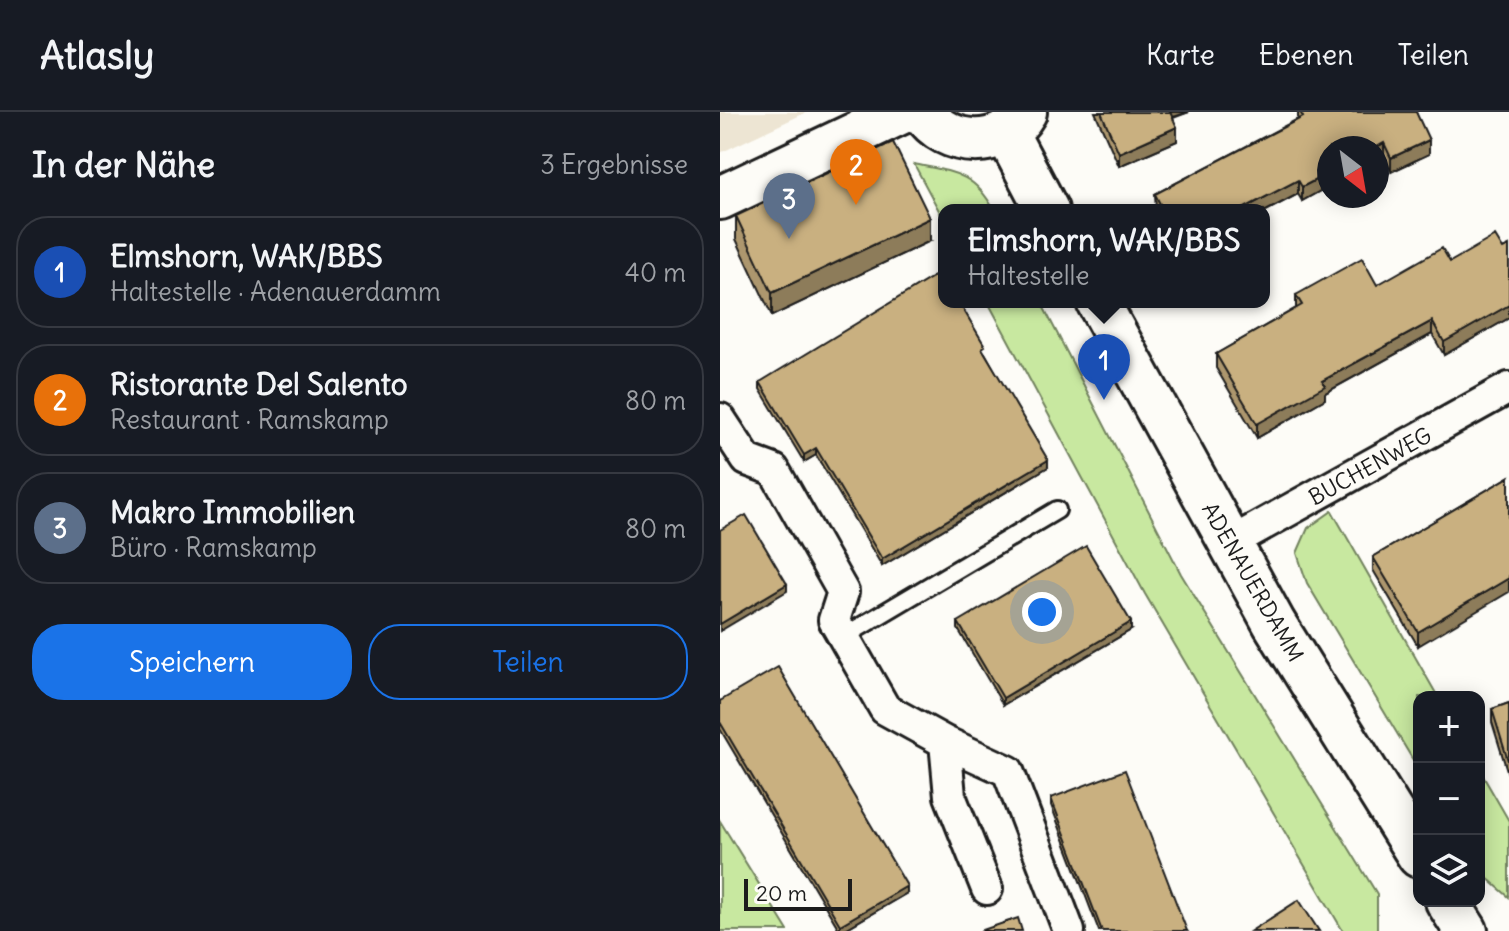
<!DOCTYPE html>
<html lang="de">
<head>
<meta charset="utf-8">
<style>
  :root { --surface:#171b24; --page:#20242c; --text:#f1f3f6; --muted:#9ea1a6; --line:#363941; --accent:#1a73e8 }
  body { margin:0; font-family:Delius,sans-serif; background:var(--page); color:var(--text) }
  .controls { position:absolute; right:24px; bottom:24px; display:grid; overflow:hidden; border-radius:16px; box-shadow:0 4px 20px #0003 }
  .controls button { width:72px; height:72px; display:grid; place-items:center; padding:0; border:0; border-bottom:2px solid var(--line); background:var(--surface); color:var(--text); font:40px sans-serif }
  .compass { position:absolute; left:597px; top:24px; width:72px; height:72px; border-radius:50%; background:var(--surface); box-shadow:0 4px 20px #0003; rotate:149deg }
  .scale { position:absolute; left:24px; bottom:20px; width:108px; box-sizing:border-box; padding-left:8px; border:4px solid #1c1c1c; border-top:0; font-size:22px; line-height:28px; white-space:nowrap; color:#1c1c1c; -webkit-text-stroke:6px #fdfcf7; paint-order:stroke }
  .you { position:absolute; left:322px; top:500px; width:28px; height:28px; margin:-20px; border:6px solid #fff; border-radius:50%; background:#1a73e8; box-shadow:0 0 0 12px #1a73e833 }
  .badge { display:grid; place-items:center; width:52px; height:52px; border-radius:50%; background:var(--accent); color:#fff; font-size:26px; font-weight:700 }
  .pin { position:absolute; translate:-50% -66px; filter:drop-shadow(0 2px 4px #0008) }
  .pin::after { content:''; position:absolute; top:42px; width:28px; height:24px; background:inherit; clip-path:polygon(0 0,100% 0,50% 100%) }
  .popup { position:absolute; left:218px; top:92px; width:332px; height:104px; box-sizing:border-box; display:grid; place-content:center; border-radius:16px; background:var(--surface); filter:drop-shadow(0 2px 6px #0005); font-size:26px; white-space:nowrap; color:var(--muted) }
  .popup b { font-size:30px; color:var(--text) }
  .popup::after { content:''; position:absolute; left:50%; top:100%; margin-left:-16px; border:16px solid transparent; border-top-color:var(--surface) }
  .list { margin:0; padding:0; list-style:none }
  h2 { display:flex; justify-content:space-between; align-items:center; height:104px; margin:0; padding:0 32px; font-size:34px }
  h2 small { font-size:26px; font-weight:400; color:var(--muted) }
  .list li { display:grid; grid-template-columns:52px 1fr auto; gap:24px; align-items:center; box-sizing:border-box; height:112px; margin:0 16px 16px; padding:0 16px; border:2px solid var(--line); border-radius:32px }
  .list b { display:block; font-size:30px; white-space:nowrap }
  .list p { margin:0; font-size:26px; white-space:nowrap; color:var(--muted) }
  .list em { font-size:26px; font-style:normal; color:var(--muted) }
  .actions { display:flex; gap:16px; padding:24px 32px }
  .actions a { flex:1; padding:18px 0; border:2px solid var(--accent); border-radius:32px; text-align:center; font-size:28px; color:var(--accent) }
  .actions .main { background:var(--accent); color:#fff }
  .icon { flex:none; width:44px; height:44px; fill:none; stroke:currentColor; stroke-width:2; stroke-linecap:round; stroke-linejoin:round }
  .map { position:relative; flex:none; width:789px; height:819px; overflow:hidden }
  header { display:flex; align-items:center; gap:48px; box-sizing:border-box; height:112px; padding:0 40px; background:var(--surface); border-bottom:2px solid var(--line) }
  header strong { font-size:38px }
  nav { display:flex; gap:44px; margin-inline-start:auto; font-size:28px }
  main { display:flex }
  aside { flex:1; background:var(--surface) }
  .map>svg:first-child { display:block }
  .built { fill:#ede5d3 }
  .green { fill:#c8e8a0; stroke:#72825e; stroke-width:2 }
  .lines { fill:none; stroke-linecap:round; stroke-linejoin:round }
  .lane-casing { stroke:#1c1c1c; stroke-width:22 }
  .street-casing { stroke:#1c1c1c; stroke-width:36 }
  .secondary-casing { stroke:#1c1c1c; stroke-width:48 }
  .lane { stroke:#fdfcf7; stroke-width:16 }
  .street { stroke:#fdfcf7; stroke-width:30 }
  .secondary { stroke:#fdfcf7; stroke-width:42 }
  .wall { fill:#ad976e; stroke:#1c1c1c; stroke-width:2 }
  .shaded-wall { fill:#8d7b5a; stroke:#1c1c1c; stroke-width:2 }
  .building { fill:#c9b080; stroke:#1c1c1c; stroke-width:2 }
  .labels { text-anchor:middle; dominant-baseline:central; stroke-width:6; stroke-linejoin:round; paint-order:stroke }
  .street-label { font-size:22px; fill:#1c1c1c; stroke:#fdfcf7 }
</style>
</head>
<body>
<header>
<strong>Atlasly</strong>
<nav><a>Karte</a><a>Ebenen</a><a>Teilen</a></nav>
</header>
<main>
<aside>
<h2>In der Nähe<small>3 Ergebnisse</small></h2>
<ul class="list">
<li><span class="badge" style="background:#1a4fb4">1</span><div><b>Elmshorn, WAK/BBS</b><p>Haltestelle · Adenauerdamm</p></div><em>40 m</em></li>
<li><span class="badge" style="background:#e8710a">2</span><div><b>Ristorante Del Salento</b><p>Restaurant · Ramskamp</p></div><em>80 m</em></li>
<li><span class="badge" style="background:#5c6f8a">3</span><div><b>Makro Immobilien</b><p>Büro · Ramskamp</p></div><em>80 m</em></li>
</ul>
<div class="actions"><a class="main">Speichern</a><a>Teilen</a></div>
</aside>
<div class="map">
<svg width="789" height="819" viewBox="0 0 789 819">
  <rect width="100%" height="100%" fill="#fdfcf7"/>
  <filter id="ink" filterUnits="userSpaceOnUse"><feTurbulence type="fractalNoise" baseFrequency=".0125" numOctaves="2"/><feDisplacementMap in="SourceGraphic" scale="16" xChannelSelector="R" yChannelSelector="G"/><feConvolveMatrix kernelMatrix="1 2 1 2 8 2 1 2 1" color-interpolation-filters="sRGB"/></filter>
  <g filter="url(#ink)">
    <path class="built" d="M0,0H87L0,41Z"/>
    <path class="green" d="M194,52C232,60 254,60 274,98H224V108Z
      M268,190H321L461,462L657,782V819H623L425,482Z
      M612,399L718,585H699V658L587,471L577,441L588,416Z
      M759,657L789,709V785L759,759Z
      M0,709L68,819H0Z"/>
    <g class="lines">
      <defs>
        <path id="lane" d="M123,525L337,398"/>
        <path id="street" d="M0,307L27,348L54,358L123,480L114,508L165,597L225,630L288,659L349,819
          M510,431L789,276
          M225,630L230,684L267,777"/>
        <path id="secondary" d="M203,0C226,36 283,39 305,0
          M286,20L327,98
          M0,86L182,0
          M378,190L554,511L699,744
          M727,789L746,819"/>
      </defs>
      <use href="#lane" class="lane-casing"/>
      <use href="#street" class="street-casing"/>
      <use href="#secondary" class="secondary-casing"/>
      <use href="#lane" class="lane"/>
      <use href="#street" class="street"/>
      <use href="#secondary" class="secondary"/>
    </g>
    <path class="wall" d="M375,0H469L453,6L457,29L399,54Z
      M578,0H696L709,42L671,60L664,45L609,36V74L582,89L578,82L544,100V98H436L435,82L578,7Z
      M16,104L210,129L52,204L16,127Z
      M789,134V206L724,243L712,222L605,281V287L537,326L496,256V242L576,196V183L657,173L730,150L783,137Z
      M265,241L328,355L162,454L96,343L84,350L40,277V270Z
      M789,365L698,534L653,458V445Z
      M238,510L411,518L283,593L238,517Z
      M0,589L187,781L122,819H120L0,617Z
      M789,591V665L772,610V597Z
      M331,686L467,819H379L331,693Z"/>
    <path class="shaded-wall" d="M447,0H469L447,7Z
      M457,15V29L399,54V41Z
      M709,28V42L671,60V46Z
      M664,31V45L657,49V36H655Z
      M609,61V74L582,89V75Z
      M578,68V82L544,100V98H521Z
      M210,106V129L52,204V181Z
      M789,193V206L724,243V230Z
      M712,209V222L605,281V287L537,326V312L602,269Z
      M96,336V343L84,350V343Z
      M328,348V355L162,454V447Z
      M789,466V480L698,534V520Z
      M67,472V479L0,519V512Z
      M411,510V518L283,593V586Z
      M187,774V781L122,819H120V813Z"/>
    <path class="building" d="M381,0H450L457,15L399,41Z
      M580,0H696L709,28L671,46L664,31L655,36H609V61L582,75L578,68L521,98H443L435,82L583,5Z
      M173,30L210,106L52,181L16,104Z
      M775,124L783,137L789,134V193L724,230L712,209L602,269L605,274L537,312L496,242L582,193L576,183L642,146L657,173L722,136L730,150Z
      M221,160L224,165V190H239L265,234L262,236L328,348L162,447L96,336L84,343L40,270Z
      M789,365V466L698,520L653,445Z
      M26,403L67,472L0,512V418Z
      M366,434L411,510L283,586L238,510Z
      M58,555L187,774L120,813L0,610V589Z
      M789,591V652L772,597Z
      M405,658L467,819H382L331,686Z
      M579,788L599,819H531Z
      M298,806L302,819H260Z"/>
  </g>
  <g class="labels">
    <g class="street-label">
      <text transform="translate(650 354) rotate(-29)">BUCHENWEG</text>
      <text transform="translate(533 470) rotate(60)">ADENAUERDAMM</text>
    </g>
  </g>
</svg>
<div class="controls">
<button>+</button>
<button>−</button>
<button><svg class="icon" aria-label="layers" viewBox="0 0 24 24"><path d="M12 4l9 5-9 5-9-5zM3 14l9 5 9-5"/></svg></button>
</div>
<svg class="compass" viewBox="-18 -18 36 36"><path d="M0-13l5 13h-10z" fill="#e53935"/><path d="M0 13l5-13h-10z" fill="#9ea1a6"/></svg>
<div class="scale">20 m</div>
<div class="you"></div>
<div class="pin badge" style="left:384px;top:288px;background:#1a4fb4">1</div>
<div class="popup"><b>Elmshorn, WAK/BBS</b>Haltestelle</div>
<div class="pin badge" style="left:136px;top:93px;background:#e8710a">2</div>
<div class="pin badge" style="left:69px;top:127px;background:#5c6f8a">3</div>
</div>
</main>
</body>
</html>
